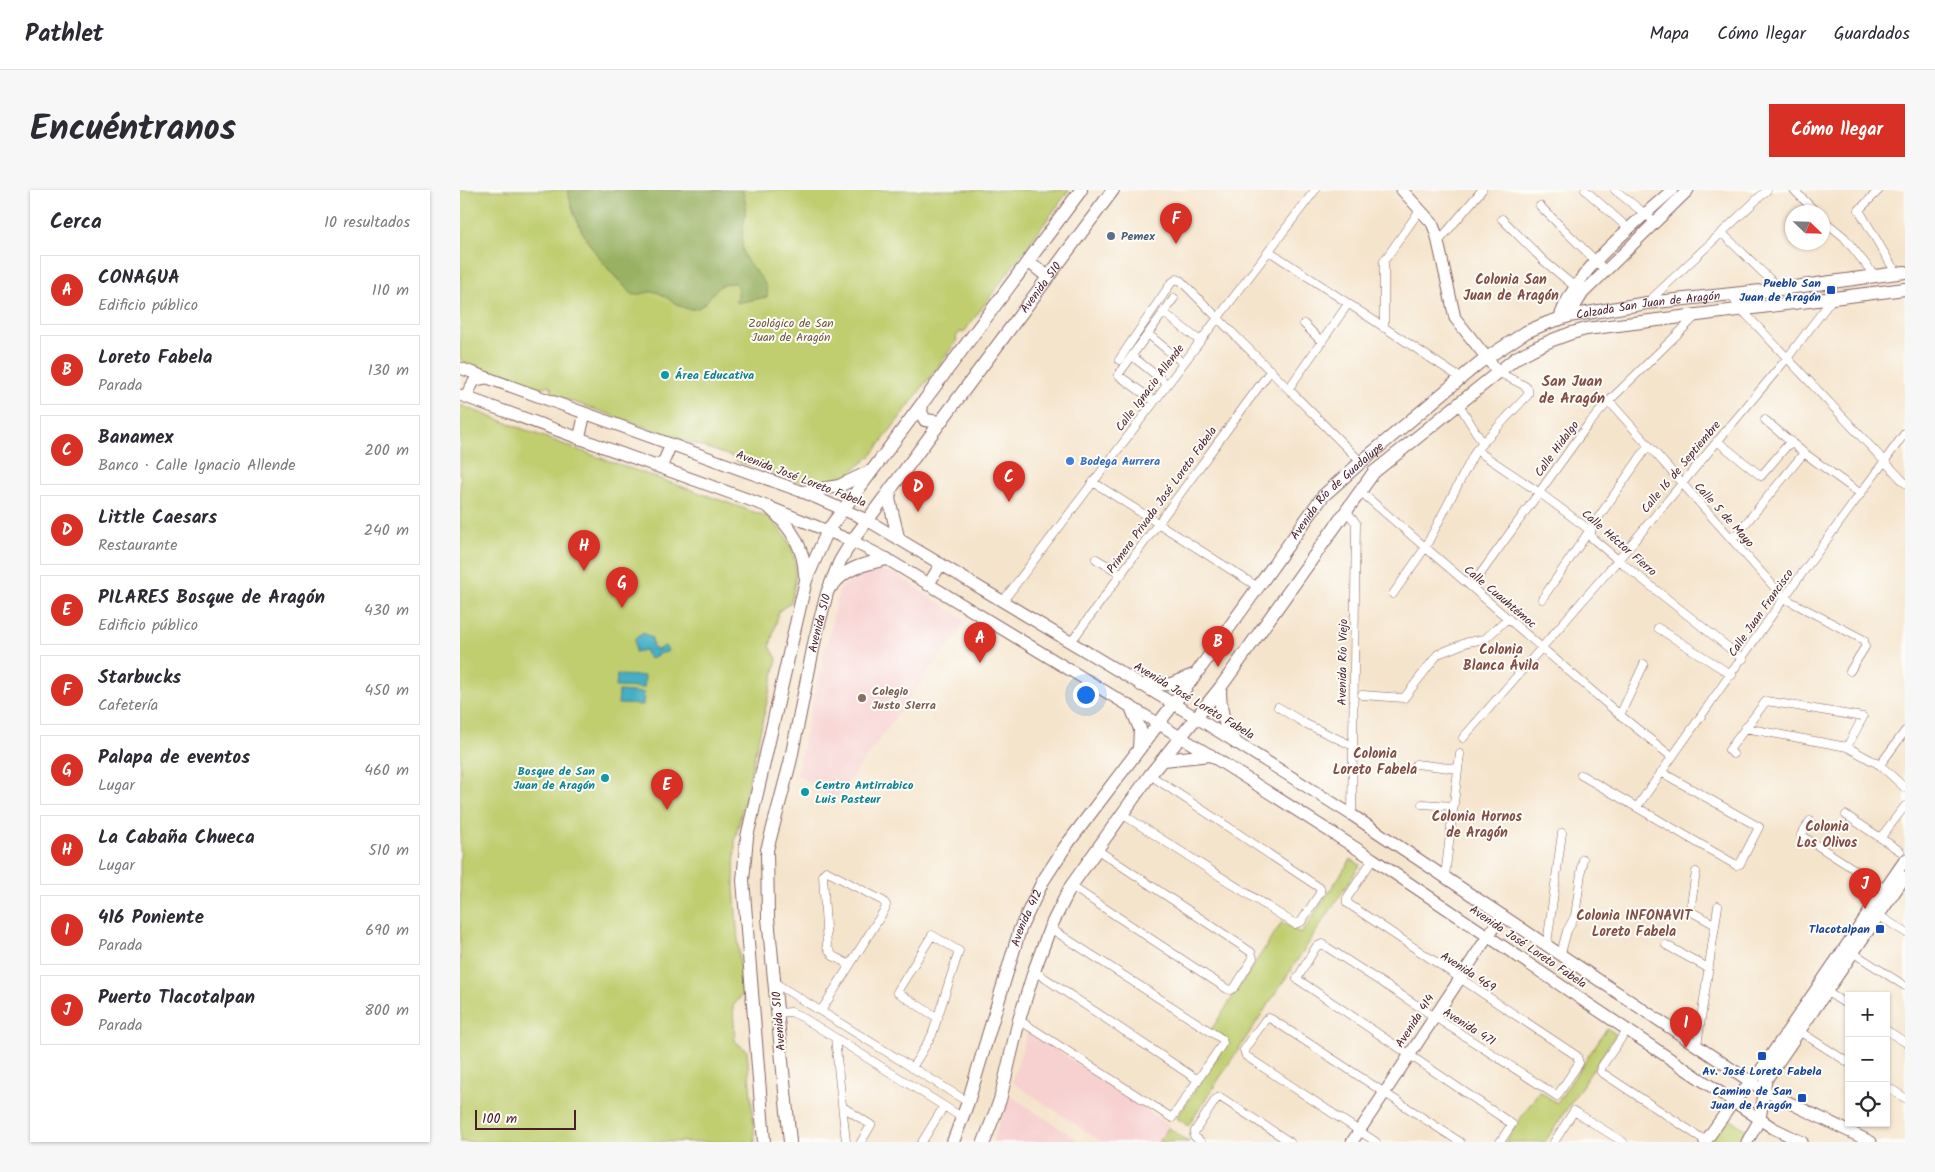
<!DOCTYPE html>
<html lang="es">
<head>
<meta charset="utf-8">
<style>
  :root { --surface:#fff; --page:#f7f7f7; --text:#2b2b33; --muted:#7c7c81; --line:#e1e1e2; --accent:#d93025 }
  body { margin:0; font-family:Kalam,sans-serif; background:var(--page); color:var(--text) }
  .controls { position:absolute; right:15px; bottom:15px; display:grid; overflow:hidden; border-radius:0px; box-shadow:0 1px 4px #0004 }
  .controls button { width:45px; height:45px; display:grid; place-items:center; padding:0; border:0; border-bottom:1px solid var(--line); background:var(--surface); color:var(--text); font:25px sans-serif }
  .compass { position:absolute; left:1325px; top:15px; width:45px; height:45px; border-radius:50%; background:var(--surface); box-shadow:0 1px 4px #0004; rotate:113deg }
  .scale { position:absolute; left:15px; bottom:12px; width:101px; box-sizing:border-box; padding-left:5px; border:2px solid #4a1f2b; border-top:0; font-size:14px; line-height:18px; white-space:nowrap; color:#4a1f2b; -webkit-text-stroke:4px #fdfcf7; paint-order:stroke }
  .you { position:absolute; left:625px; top:504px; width:18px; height:18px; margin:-12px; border:4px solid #fff; border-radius:50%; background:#1a73e8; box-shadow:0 0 0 8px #1a73e833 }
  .badge { display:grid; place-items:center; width:32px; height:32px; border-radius:50%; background:var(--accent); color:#fff; font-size:16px; font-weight:700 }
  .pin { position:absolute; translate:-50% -41px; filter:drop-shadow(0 1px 2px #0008) }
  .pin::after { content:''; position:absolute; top:26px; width:18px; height:15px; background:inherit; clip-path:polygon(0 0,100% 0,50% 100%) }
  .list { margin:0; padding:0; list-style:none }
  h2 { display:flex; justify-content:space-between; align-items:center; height:65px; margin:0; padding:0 20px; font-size:21px }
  h2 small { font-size:16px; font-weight:400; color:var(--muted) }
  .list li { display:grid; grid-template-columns:32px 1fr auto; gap:15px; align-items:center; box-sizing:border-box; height:70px; margin:0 10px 10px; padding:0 10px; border:1px solid var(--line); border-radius:0px }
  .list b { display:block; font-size:19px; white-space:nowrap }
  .list p { margin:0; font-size:16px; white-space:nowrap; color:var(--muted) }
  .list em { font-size:16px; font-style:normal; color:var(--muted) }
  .icon { flex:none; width:28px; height:28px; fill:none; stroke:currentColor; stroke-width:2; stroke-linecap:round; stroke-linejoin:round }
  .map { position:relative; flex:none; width:1445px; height:952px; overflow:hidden; border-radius:0px }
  header { display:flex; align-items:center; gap:30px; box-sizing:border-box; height:70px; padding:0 25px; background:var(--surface); border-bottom:1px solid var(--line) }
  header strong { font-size:24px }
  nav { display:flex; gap:28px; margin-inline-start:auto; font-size:18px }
  .intro { display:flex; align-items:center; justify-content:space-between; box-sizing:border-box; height:120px; padding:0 30px }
  h1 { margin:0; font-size:35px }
  .button { padding:12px 22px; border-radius:0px; background:var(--accent); color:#fff; font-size:18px; font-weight:700 }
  main { display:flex; gap:30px; padding:0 30px }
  aside { flex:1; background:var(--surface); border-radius:0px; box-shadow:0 1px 4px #0004 }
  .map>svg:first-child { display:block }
  .built { fill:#f7d0d0 }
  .green { fill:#c0ce70; stroke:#85764e }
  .forest { fill:#98b162; stroke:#716846 }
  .water { fill:#45afc4; stroke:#486778 }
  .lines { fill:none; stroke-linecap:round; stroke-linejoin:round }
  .street-casing { stroke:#866463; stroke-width:9 }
  .secondary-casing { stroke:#866463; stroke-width:13 }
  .primary-casing { stroke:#866463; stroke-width:14 }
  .street { stroke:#fff; stroke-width:8 }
  .secondary { stroke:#fff; stroke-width:11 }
  .primary { stroke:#fff; stroke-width:12 }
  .service-dot { fill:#5c6f8a; stroke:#fdfcf7; stroke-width:2 }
  .transit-dot { fill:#1a4fb4; stroke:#fdfcf7; stroke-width:2 }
  .culture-dot { fill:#0f9aa8; stroke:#fdfcf7; stroke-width:2 }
  .shop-dot { fill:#3f7fe0; stroke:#fdfcf7; stroke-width:2 }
  .education-dot { fill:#8d6e63; stroke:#fdfcf7; stroke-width:2 }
  .labels { text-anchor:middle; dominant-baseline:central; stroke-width:4; stroke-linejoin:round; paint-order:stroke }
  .service-label { font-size:12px; font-weight:bold; fill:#4e5e75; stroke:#fdfcf7; text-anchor:start }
  .transit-label { font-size:12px; font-weight:bold; fill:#164399; stroke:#fdfcf7; text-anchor:end }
  .street-label { font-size:12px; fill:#4a1f2b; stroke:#fdfcf7 }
  .park-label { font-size:12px; fill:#6d5440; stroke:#fdfcf7 }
  .culture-label { font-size:12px; font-weight:bold; fill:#0d838f; stroke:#fdfcf7; text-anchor:start }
  .shop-label { font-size:12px; font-weight:bold; fill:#366cbe; stroke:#fdfcf7; text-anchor:start }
  .education-label { font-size:12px; font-weight:bold; fill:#785e54; stroke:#fdfcf7; text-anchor:start }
  .neighbourhood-label { font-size:14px; font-weight:bold; fill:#824e46; stroke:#fdfcf7 }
  .quarter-label { font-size:15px; font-weight:bold; fill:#824e46; stroke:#fdfcf7 }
</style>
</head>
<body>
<header>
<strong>Pathlet</strong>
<nav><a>Mapa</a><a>Cómo llegar</a><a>Guardados</a></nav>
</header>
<div class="intro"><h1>Encuéntranos</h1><a class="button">Cómo llegar</a></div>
<main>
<aside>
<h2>Cerca<small>10 resultados</small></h2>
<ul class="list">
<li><span class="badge">A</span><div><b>CONAGUA</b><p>Edificio público</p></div><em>110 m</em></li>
<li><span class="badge">B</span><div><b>Loreto Fabela</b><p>Parada</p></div><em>130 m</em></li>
<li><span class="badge">C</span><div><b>Banamex</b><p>Banco · Calle Ignacio Allende</p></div><em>200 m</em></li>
<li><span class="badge">D</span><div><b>Little Caesars</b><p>Restaurante</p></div><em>240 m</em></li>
<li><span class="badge">E</span><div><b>PILARES Bosque de Aragón</b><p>Edificio público</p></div><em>430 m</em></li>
<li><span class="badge">F</span><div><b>Starbucks</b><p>Cafetería</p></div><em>450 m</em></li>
<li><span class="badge">G</span><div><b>Palapa de eventos</b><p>Lugar</p></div><em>460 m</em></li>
<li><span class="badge">H</span><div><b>La Cabaña Chueca</b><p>Lugar</p></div><em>510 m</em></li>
<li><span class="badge">I</span><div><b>416 Poniente</b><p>Parada</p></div><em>690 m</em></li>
<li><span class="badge">J</span><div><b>Puerto Tlacotalpan</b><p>Parada</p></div><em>800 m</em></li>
</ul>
</aside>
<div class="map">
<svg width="1445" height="952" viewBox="0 0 1445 952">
  <rect width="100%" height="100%" fill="#fdfcf7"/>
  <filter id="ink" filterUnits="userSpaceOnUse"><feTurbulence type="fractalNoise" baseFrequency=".02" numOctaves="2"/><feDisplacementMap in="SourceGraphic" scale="10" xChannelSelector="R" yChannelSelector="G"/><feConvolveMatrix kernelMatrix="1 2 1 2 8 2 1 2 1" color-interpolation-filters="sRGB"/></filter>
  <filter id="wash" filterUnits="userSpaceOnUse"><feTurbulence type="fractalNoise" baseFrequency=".0096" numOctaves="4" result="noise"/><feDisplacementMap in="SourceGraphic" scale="20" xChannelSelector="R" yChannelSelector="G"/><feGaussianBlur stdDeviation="1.12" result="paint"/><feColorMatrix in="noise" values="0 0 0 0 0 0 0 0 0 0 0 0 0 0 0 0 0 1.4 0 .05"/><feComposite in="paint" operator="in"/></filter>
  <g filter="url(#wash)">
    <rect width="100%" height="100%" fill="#f5e4cc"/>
    <path class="built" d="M419,380L436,384L506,431L376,609L336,584L379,401L395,386Z
      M568,841L710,936L699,952H642L552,892Z
      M549,905L621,952H532Z"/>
    <path class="green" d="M0,0H609L504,142H500L496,147L497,151L411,266L388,284L373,290L342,292L277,271L273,267L96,206L89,195L78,199L2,171L0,168Z
      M0,215L121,261L308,327C337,353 340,375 331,412L319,421L310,456L317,469L275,650L274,697L282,805L273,816L275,851L287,861L295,952H0Z
      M891,669L900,675L728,936L717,928L768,851L751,840L822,732L841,744Z
      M1147,838L1156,844L1085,952H1045L1079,901L1097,913Z
      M1266,926L1286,940L1278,952H1249Z
      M708,938H709L729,952H699Z"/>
    <path class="forest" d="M108,0H282C292,21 276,46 285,67C292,81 310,91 307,107L277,113L275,111L278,107V97L275,93C250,92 253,115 234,119C220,121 209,106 196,102C188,101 180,105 173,105C144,77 114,41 108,0Z"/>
    <path class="water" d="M184,443L192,448L193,458L197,460L205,456L208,459L207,462L198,464L193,469L189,468L185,460L175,462V448Z
      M157,485L185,486L184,498L156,497Z
      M159,501L184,503L183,515L158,514Z"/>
  </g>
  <g filter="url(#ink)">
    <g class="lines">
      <defs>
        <path id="street" d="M1125,0L1169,39
          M1155,0L1194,31
          M1334,0L1356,22
          M1419,0L1399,20L1436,83
          M1080,16L1146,81
          M1042,29L1084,71L1114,96
          M1362,29L1384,47L1411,81L1417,85
          M1262,43L1320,99
          M979,51L1022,0
          M809,61L1002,189
          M1270,104L1282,120L1445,293
          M1188,112L1307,0
          M703,122L740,151
          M844,134L862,152
          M924,138V71L960,20
          M688,144L723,173
          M672,166L707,194
          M659,170L711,93L717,89L720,90L901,272
          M829,198L888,114
          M694,211L658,185L714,108
          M1149,211L1324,408L1404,450L1405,457L1390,481
          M998,213L1022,252
          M1305,230L1344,263L1401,304
          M1257,251L1301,286L1331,251
          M1016,260L1080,303L1131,341L1132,348L1158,370L1283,469
          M633,292L798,397
          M901,302L1160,525L1212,567
          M887,322L896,333L892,625
          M1272,350L1344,263
          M636,369L662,384
          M1011,397L1127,236L1149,211L1235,127
          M933,404L965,358L1016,260L1068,205V199L1065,196L1038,182
          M1082,409L1188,256
          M543,411L855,0
          M1198,438L1272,485
          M611,452L811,180
          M902,505L944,508L978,464L1008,452L1025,449L1048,428
          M818,517L844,533L893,556
          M1160,525L1184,474
          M1285,538L1387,557L1420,575L1445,598
          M1003,548L1158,370L1328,167L1373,108
          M1273,564L1269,560L1306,511L1403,527L1387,557
          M956,574L998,579
          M1420,575L1445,541
          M1121,585L1276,675L1280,674L1299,637L1201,582
          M962,614L994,616
          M1177,617L1324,408L1445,243
          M662,624L835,734L841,732L860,703V698L690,585
          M1386,625L1440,661
          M1350,631L1341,645L1428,701
          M1421,647L1445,616
          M913,669L887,708V713L1117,866L1119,873L1097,906L862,754L856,757L837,789L1052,934L1040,952
          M1236,682L1230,721L1254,734
          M985,686L1000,564
          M611,696L767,799L771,800L775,797L793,768L791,762L636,659
          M1418,725L1445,742
          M1087,754L1102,643
          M1206,755L1248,778
          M1392,762L1445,796
          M1101,763L1107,741L1115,726L1123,669
          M574,781L738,890
          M315,793L508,912
          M1364,800L1389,816
          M361,821L425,719L426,715L423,711L366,681L363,684L367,757L373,766L390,775
          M318,823L331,822L342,827L503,928
          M559,830L712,928L763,853L762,849L590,738
          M1167,840L1142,876L1141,882L1246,951
          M1426,840L1445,852
          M1339,841L1389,873
          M375,848L386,952
          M1237,855L1258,716
          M452,878L472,845L499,761L472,745L437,802L478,828
          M1426,896L1445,908
          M383,917L411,935L401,952
          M462,952L484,916
          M741,952L734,946L735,941L756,909L760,907L830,952
          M916,952L786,866L784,860L805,830L809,828L813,830L1000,952
          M1094,952L1114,921L1163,952"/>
        <path id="secondary" d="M942,0L972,33L976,43L995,128L1038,182
          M1109,126L1123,103L1228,0
          M1099,130C1113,81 1175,34 1212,0
          M0,178L343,302L407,330L737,528L892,625L1303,900L1411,952
          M0,205L309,317L392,351L427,369L750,565L913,669L1313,938L1342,952
          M9,208V200L15,190L26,188
          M119,249L125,223
          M194,276L204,271L211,254
          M468,395L481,374
          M892,952L1042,725
          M1245,952L1274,911L1298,884L1445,670
          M1287,952L1300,929L1306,890L1445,687"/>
        <g id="primary">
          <path d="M568,71L588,87"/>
          <path d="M462,215L461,222L465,230L481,232"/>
          <path d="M431,298L429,309L438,347"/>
          <path d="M343,302L379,296L411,281"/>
          <path d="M309,317C330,336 344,356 345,385"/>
          <path d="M373,395C386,377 406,374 427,369"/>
          <path d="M681,495L711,494L733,485"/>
          <path d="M760,498C760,520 763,534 776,553"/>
          <path d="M671,517L680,539L679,559"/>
          <path d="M704,570L750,565"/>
          <path d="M304,952L283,690L287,647L346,390L368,340L621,0"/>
          <path id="s1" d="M330,952L308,728L307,660L330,573L355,449L367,403L380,371L392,351L653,0"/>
          <path id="s2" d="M493,952L508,912L560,739L583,691L605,657L736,484L863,306L901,272L1019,173L1066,142L1087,133L1109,126L1187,113L1320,99L1445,82"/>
          <path d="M524,952L540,910L559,830L574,781L590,738L611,696L690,585L760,498L914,282L1056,168C1079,155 1101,145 1126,139L1445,99"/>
        </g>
      </defs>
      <use href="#street" class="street-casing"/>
      <use href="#secondary" class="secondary-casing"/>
      <use href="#primary" class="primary-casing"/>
      <use href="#street" class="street"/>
      <use href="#secondary" class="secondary"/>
      <use href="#primary" class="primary"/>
    </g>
  </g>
  <circle class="service-dot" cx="651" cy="46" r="5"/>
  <g class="transit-dot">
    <rect x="1366" y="95" width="10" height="10" rx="2.5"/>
    <rect x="1415" y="734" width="10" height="10" rx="2.5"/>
    <rect x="1297" y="861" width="10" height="10" rx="2.5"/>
    <rect x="1337" y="903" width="10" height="10" rx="2.5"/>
  </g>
  <g class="culture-dot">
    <circle cx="205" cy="185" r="5"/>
    <circle cx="145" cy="588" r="5"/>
    <circle cx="345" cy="602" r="5"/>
  </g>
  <circle class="shop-dot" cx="610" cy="271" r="5"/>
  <circle class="education-dot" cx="402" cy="508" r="5"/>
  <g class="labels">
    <g class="service-label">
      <text x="661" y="46">Pemex</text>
    </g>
    <g class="transit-label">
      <text x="1361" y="93">Pueblo San<tspan x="1361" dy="14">Juan de Aragón</tspan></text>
      <text x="1410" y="739">Tlacotalpan</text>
      <text x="1302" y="881" text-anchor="middle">Av. José Loreto Fabela</text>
      <text x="1332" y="901">Camino de San<tspan x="1332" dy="14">Juan de Aragón</tspan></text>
    </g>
    <g class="street-label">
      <text stroke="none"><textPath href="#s1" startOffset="931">Avenida 510</textPath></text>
      <text stroke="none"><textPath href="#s2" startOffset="1140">Calzada San Juan de Aragón</textPath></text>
      <text transform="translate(690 198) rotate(-53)">Calle Ignacio Allende</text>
      <text transform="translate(1097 259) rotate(-54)">Calle Hidalgo</text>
      <text transform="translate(1221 277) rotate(-50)">Calle 16 de Septiembre</text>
      <text transform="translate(341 289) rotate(21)">Avenida José Loreto Fabela</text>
      <text stroke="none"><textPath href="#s2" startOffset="766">Avenida Río de Guadalupe</textPath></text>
      <text transform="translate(702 310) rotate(-54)">Primera Privada José Loreto Fabela</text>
      <text transform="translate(1264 325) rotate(48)">Calle 5 de Mayo</text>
      <text transform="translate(1159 353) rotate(41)">Calle Héctor Fierro</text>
      <text transform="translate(1040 407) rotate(40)">Calle Cuauhtémoc</text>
      <text transform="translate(1301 423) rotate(-55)">Calle Juan Francisco</text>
      <text stroke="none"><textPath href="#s1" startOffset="526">Avenida 510</textPath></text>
      <text transform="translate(883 472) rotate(-89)">Avenida Río Viejo</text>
      <text transform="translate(734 511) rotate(31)">Avenida José Loreto Fabela</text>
      <text stroke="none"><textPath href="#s2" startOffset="236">Avenida 412</textPath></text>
      <text transform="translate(1068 757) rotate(34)">Avenida José Loreto Fabela</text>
      <text transform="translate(1008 782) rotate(33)">Avenida 469</text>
      <text transform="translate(319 831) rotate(-95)">Avenida 510</text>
      <text transform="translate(955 831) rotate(-57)">Avenida 414</text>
      <text transform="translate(1009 837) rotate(32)">Avenida 471</text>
    </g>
    <g class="park-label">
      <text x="331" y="133">Zoológico de San<tspan x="331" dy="14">Juan de Aragón</tspan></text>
    </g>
    <g class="culture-label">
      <text x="215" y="185">Área Educativa</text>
      <text x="135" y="581" text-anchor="end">Bosque de San<tspan x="135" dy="14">Juan de Aragón</tspan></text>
      <text x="355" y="595">Centro Antirrabico<tspan x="355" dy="14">Luis Pasteur</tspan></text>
    </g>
    <g class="shop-label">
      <text x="620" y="271">Bodega Aurrera</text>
    </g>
    <g class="education-label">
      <text x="412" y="501">Colegio<tspan x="412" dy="14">Justo SIerra</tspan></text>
    </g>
    <g class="neighbourhood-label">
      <text x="1051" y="90">Colonia San<tspan x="1051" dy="16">Juan de Aragón</tspan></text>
      <text x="1041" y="460">Colonia<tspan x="1041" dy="16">Blanca Ávila</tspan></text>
      <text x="915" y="564">Colonia<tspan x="915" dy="16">Loreto Fabela</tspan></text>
      <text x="1017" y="627">Colonia Hornos<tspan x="1017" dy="16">de Aragón</tspan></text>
      <text x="1367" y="637">Colonia<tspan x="1367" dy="16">Los Olivos</tspan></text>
      <text x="1174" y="726">Colonia INFONAVIT<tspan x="1174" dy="16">Loreto Fabela</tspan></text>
    </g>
    <g class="quarter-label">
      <text x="1112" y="192">San Juan<tspan x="1112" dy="17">de Aragón</tspan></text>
    </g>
  </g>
</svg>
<div class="controls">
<button>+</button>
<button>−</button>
<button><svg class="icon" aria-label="locate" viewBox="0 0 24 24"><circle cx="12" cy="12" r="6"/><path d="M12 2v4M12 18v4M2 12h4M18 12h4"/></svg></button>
</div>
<svg class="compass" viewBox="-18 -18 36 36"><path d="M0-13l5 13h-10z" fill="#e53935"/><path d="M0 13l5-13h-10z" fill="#7c7c81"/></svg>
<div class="scale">100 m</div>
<div class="you"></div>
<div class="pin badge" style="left:520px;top:473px">A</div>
<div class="pin badge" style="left:758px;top:477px">B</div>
<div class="pin badge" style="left:549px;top:312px">C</div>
<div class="pin badge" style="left:458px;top:322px">D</div>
<div class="pin badge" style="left:207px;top:620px">E</div>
<div class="pin badge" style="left:716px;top:54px">F</div>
<div class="pin badge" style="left:162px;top:418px">G</div>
<div class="pin badge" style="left:124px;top:381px">H</div>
<div class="pin badge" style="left:1226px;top:858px">I</div>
<div class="pin badge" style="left:1405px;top:719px">J</div>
</div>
</main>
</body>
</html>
